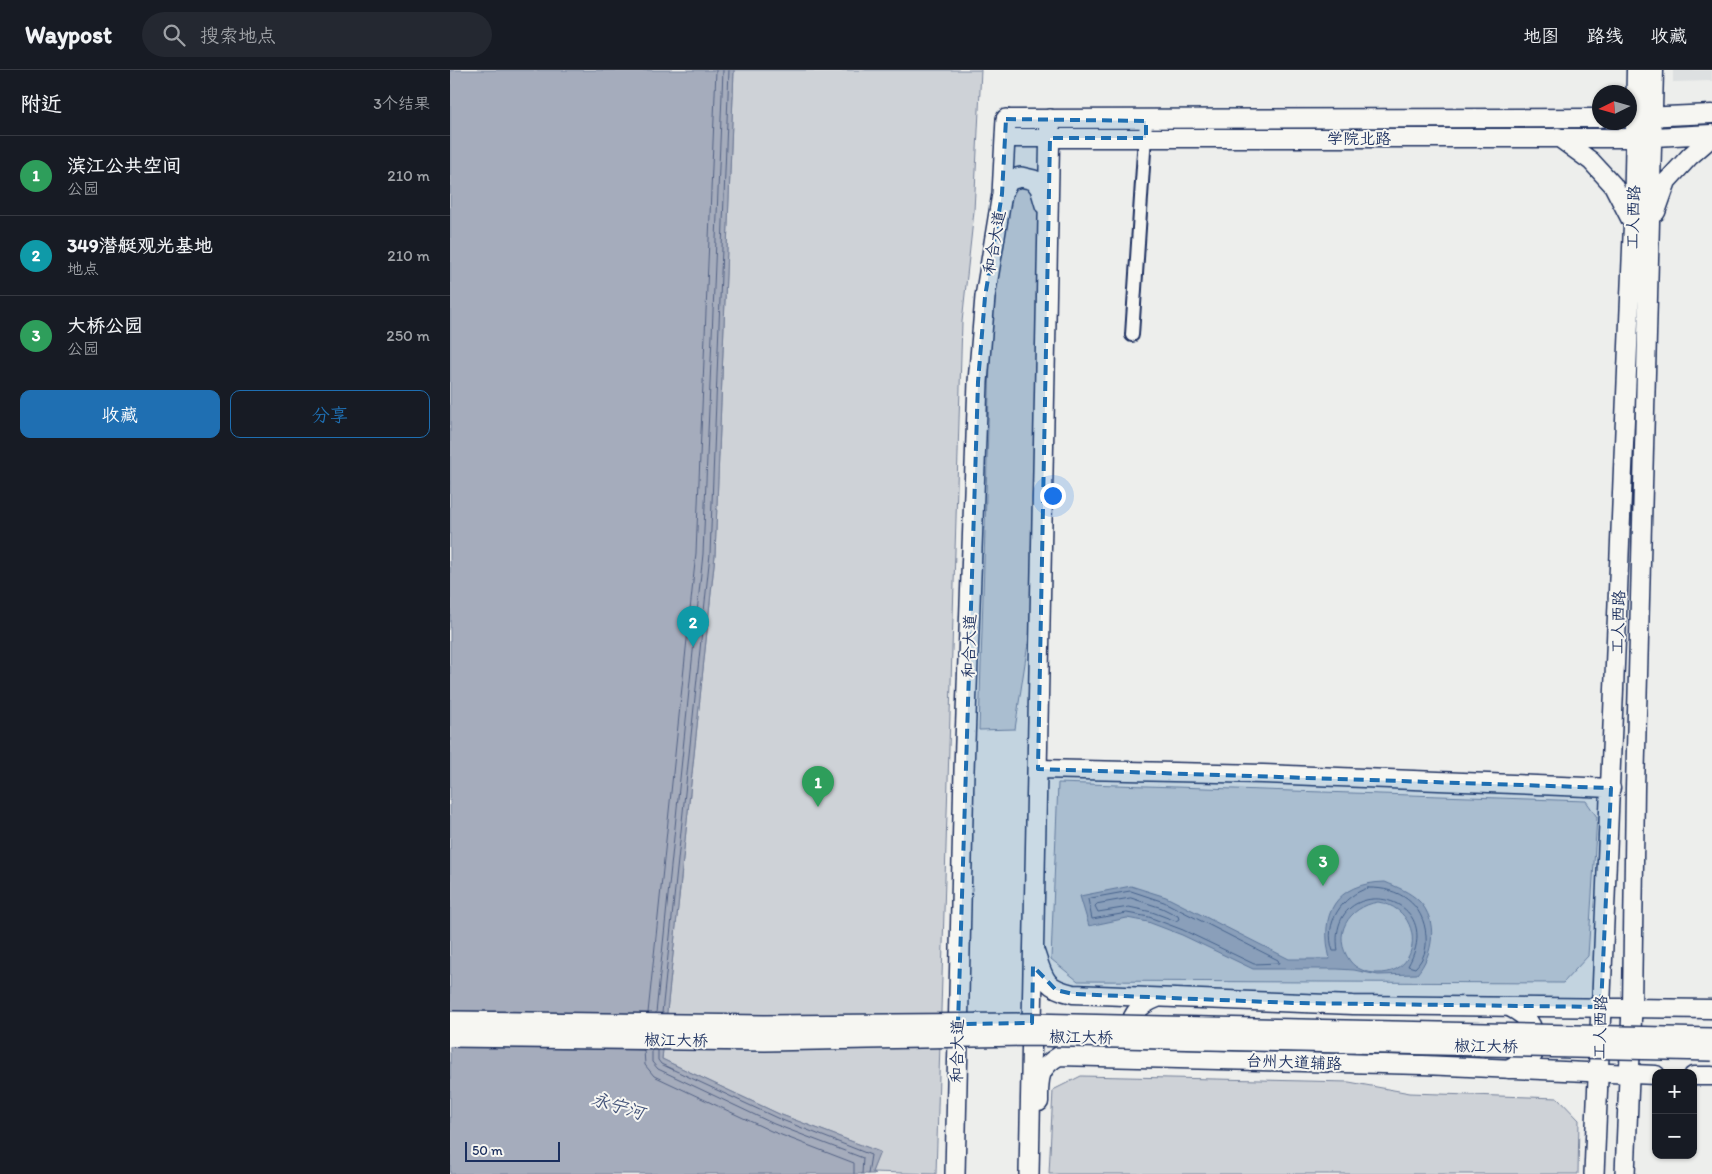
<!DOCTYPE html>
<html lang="zh">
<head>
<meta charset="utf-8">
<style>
  :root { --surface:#171b24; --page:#242831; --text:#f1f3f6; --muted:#9ea1a6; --line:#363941; --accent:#1f6fb2 }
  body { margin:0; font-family:Itim,"LXGW WenKai TC",sans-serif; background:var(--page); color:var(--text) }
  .controls { position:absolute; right:15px; bottom:15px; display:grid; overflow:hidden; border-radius:10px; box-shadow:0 1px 4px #0004 }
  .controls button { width:45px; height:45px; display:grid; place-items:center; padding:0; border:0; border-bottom:1px solid var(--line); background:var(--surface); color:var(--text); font:25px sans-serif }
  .compass { position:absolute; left:1142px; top:15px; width:45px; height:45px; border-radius:50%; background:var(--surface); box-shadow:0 1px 4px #0004; rotate:265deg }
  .scale { position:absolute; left:15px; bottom:12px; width:95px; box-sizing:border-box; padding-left:5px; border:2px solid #1b2f5e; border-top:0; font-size:14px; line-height:18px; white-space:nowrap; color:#1b2f5e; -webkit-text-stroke:4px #f6f6f2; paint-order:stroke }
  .you { position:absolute; left:602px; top:425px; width:18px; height:18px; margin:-12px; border:4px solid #fff; border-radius:50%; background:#1a73e8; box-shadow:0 0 0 8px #1a73e833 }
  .badge { display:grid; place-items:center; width:32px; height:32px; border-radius:50%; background:var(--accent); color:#fff; font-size:16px; font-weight:700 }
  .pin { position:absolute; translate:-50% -41px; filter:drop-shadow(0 1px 2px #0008) }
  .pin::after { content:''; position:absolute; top:26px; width:18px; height:15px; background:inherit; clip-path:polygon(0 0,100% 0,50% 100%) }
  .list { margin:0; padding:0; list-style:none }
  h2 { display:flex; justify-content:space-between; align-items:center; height:65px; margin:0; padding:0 20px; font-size:21px }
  h2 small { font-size:16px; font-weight:400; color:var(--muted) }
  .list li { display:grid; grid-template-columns:32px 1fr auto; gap:15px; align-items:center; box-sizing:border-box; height:80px; padding:0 20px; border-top:1px solid var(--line) }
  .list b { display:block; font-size:19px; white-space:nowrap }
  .list p { margin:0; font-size:16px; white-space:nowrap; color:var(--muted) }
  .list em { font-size:16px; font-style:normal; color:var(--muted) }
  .actions { display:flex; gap:10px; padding:15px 20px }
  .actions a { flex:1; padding:11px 0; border:1px solid var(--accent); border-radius:10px; text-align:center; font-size:18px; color:var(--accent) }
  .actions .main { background:var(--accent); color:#fff }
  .icon { flex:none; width:28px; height:28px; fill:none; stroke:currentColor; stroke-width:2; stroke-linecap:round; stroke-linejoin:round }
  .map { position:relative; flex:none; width:1262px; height:1104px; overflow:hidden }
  header { display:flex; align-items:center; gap:30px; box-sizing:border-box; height:70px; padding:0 25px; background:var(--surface); border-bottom:1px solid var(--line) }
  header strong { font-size:24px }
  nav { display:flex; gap:28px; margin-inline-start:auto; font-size:18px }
  .search { width:350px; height:45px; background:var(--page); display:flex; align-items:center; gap:12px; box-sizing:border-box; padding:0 18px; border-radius:28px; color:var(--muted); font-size:19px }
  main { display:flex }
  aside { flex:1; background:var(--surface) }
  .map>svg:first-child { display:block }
  .built { fill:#dde0e1 }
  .green { fill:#ced2d7; stroke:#74809a }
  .water { fill:#a5acbc; stroke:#6e7a96; fill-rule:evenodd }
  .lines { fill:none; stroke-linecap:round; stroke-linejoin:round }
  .shore { stroke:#526184; stroke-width:1 }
  .street-casing { stroke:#1b2f5e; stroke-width:16 }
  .secondary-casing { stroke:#1b2f5e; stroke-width:21 }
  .primary-casing { stroke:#1b2f5e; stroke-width:22 }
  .street { stroke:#f6f6f2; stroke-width:12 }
  .secondary { stroke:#f6f6f2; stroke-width:18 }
  .primary { stroke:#f6f6f2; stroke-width:19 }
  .primary-bridge-casing { stroke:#1b2f5e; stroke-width:22; stroke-linecap:butt }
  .primary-bridge { stroke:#f6f6f2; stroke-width:19 }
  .marked { fill:#1f6fb2; fill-opacity:0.2; stroke:#1f6fb2; stroke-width:4; stroke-dasharray:10 6; stroke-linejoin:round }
  .labels { text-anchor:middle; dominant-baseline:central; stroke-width:4; stroke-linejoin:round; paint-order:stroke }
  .street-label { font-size:16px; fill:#1b2f5e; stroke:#f6f6f2 }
  .water-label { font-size:18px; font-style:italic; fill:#44547a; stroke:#f6f6f2 }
</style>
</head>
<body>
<header>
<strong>Waypost</strong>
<div class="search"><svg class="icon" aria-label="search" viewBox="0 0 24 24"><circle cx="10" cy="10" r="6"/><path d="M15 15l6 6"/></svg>搜索地点</div>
<nav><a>地图</a><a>路线</a><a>收藏</a></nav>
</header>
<main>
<aside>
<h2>附近<small>3个结果</small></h2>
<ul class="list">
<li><span class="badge" style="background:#2e9e5b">1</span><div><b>滨江公共空间</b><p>公园</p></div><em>210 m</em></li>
<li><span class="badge" style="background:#0f9aa8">2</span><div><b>349潜艇观光基地</b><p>地点</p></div><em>210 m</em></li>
<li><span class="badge" style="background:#2e9e5b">3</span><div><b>大桥公园</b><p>公园</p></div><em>250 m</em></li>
</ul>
<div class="actions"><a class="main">收藏</a><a>分享</a></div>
</aside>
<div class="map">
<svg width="1262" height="1104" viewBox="0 0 1262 1104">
  <rect width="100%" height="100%" fill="#edeeec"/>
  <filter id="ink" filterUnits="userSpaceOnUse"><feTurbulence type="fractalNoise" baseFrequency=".02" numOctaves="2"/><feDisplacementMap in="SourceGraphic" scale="10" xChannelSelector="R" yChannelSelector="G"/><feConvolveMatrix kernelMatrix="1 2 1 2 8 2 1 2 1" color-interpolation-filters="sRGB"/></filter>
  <g filter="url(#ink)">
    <path class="built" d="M1223,0H1262V11L1223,12Z"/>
    <path class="green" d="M284,0H531L524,141L512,252L486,1104L422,1102L429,1082L329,1044L212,989L265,485Z
      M579,115L589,126L582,547L565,659L529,660L541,259L559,131L564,117Z
      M608,713L1136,731L1147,747L1138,886L1113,913L628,911L601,889Z
      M631,1006L899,1012L960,1023L1108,1028L1129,1050L1128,1104H599L603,1020Z"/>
    <path class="water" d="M0,0H284L265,485L212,989L329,1044L430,1082L422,1102L426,1104H0Z
      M935,812C947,817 960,822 969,831C989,851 983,885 967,904L928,905L904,900L887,899H803L732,865L698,852L677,848L639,856L630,826L681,816L716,827L839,889H880C869,844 885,813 935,812ZM928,832C975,839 973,905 927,903C917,903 906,899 900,891C881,865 898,837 928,832Z"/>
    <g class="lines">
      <path class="shore" d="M918,818C949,817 974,834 976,866C977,879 974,889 965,898L958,896C1001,820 875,800 888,881H883C873,853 892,826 918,818Z
        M681,821L714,832L828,890L829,893L804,894L733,860L699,847L677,843L642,849L638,829Z
        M681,828L712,838L728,846L729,849L726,851L702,842L679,837L648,842L645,836L647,834Z
        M198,943L246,483L266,0
        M206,943L253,484L273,0
        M212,943L260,484L279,0
        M194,980L195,995L204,1006L321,1061L404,1093V1104
        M202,980V992L208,999L324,1054L413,1088L412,1104
        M208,980V990L211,994L327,1048L421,1085L418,1104"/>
      <defs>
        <path id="street" d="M682,265L696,51"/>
        <path id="secondary" d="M1193,47L1262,44
          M556,49L1150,48
          M1108,67L1141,91L1163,115L1182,152
          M555,68H1185L1262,64
          M1206,142L1217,111L1240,86L1262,67
          M588,699L813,704L1161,718
          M585,882C594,908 594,918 623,924L903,935L1262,939
          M1151,937L1183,154L1186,0
          M1182,937L1185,718L1204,0
          M681,968C677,946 689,935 707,928
          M1058,999L1083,985C1087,959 1082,948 1059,937
          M1243,1006H1262
          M589,1032C589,1009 588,998 609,986L973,995L1206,1005"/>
        <path id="primary" d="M552,124L559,110L571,107L584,110L590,118L595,135
          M505,1104L514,700L528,312L535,227L552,124L556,49
          M579,1104L600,49
          M1144,1104L1151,937
          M1175,1104L1182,937"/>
      </defs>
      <use href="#street" class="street-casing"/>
      <use href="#secondary" class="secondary-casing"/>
      <use href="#primary" class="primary-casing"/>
      <use href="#street" class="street"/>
      <use href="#secondary" class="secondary"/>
      <use href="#primary" class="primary"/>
      <defs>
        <path id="primary-bridge" d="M0,951L314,955L578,953L1262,968
          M0,967L315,971L578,966L1262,981"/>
      </defs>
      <use href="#primary-bridge" class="primary-bridge-casing"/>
      <use href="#primary-bridge" class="primary-bridge"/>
    </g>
  </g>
  <path class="marked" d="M556,49L696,51V68H600L588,699L1161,718L1151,937L845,933L623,924L606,920L583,896L582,953L508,954L528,312L535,227L552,124Z"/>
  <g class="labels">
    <g class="street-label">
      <text x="909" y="68">学院北路</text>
      <text transform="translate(1183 147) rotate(-88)">工人西路</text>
      <text transform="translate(544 172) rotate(-80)">和合大道</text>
      <text transform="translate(1168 552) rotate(-88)">工人西路</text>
      <text transform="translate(519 576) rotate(-88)">和合大道</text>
      <text transform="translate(1150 957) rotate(-88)">工人西路</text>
      <text transform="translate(631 967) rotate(1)">椒江大桥</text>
      <text transform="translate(226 970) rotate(1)">椒江大桥</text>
      <text transform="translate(1036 976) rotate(1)">椒江大桥</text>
      <text transform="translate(507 981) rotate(-89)">和合大道</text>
      <text transform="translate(844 992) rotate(2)">台州大道辅路</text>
    </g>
    <g class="water-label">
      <text transform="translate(168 1036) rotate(17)">永宁河</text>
    </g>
  </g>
</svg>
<div class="controls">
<button>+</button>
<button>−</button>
</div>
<svg class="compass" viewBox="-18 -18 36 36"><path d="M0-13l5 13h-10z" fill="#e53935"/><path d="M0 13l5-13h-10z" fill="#9ea1a6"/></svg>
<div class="scale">50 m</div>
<div class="you"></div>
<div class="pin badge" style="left:368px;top:737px;background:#2e9e5b">1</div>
<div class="pin badge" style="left:243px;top:577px;background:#0f9aa8">2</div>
<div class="pin badge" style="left:873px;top:816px;background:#2e9e5b">3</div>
</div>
</main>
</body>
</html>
